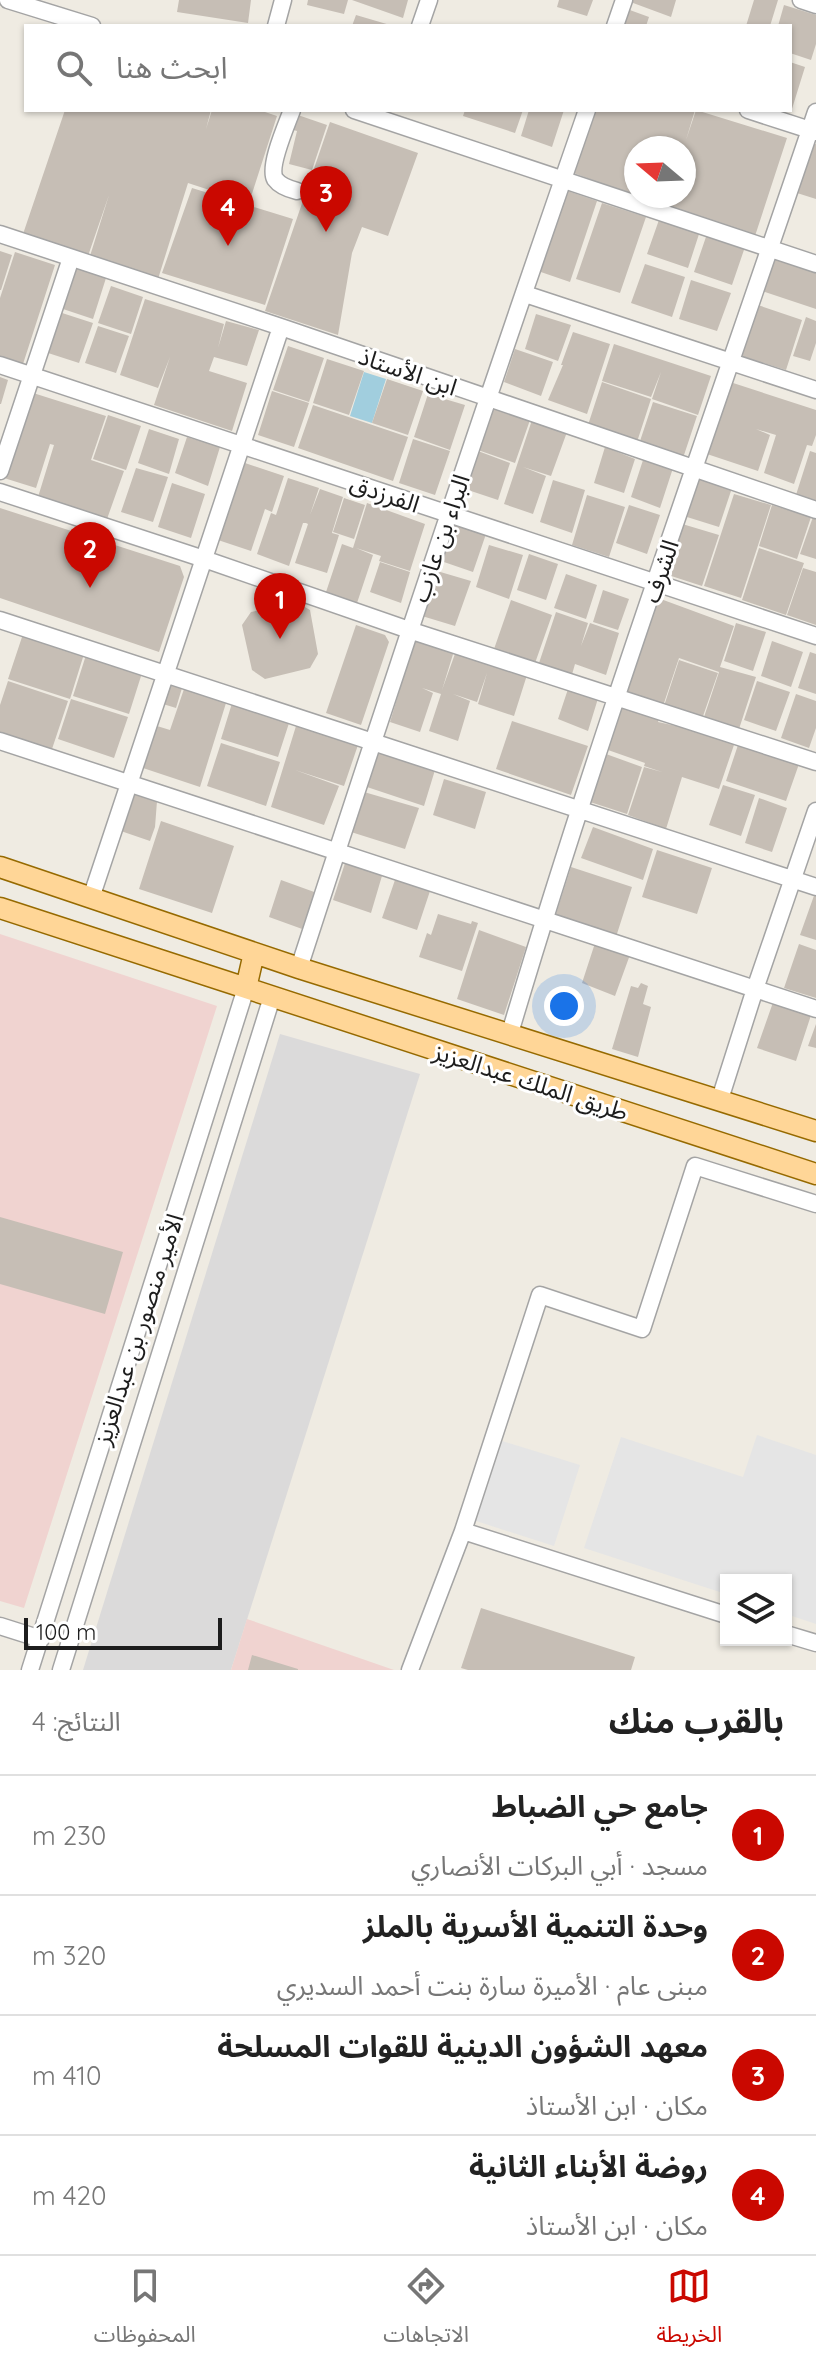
<!DOCTYPE html>
<html lang="ar">
<head>
<meta charset="utf-8">
<style>
  :root { --surface:#fff; --page:#f2f2f2; --text:#222; --muted:#767676; --line:#e0e0e0; --accent:#ca0800 }
  body { margin:0; font-family:Quicksand,"Noto Sans Arabic",sans-serif; background:var(--page); color:var(--text); direction:rtl }
  .controls { position:absolute; right:24px; bottom:24px; display:grid; overflow:hidden; border-radius:0px; box-shadow:0 2px 6px #0004 }
  .controls button { width:72px; height:72px; display:grid; place-items:center; padding:0; border:0; border-bottom:2px solid var(--line); background:var(--surface); color:var(--text); font:40px sans-serif }
  .compass { position:absolute; left:624px; top:136px; width:72px; height:72px; border-radius:50%; background:var(--surface); box-shadow:0 2px 6px #0004; rotate:289deg }
  .scale { position:absolute; left:24px; bottom:20px; width:198px; box-sizing:border-box; padding-left:8px; border:4px solid #1d1d1d; border-top:0; font-size:22px; line-height:28px; white-space:nowrap; color:#1d1d1d; -webkit-text-stroke:6px #fff; paint-order:stroke }
  .you { position:absolute; left:564px; top:1006px; width:28px; height:28px; margin:-20px; border:6px solid #fff; border-radius:50%; background:#1a73e8; box-shadow:0 0 0 12px #1a73e833 }
  .badge { display:grid; place-items:center; width:52px; height:52px; border-radius:50%; background:var(--accent); color:#fff; font-size:26px; font-weight:700 }
  .pin { position:absolute; translate:-50% -66px; filter:drop-shadow(0 2px 4px #0008) }
  .pin::after { content:''; position:absolute; top:42px; width:28px; height:24px; background:inherit; clip-path:polygon(0 0,100% 0,50% 100%) }
  .list { margin:0; padding:0; list-style:none }
  h2 { display:flex; justify-content:space-between; align-items:center; height:104px; margin:0; padding:0 32px; font-size:34px }
  h2 small { font-size:26px; font-weight:400; color:var(--muted) }
  .list li { display:grid; grid-template-columns:52px 1fr auto; gap:24px; align-items:center; box-sizing:border-box; height:120px; padding:0 32px; border-top:2px solid var(--line) }
  .list b { display:block; font-size:30px; white-space:nowrap }
  .list p { margin:0; font-size:26px; white-space:nowrap; color:var(--muted) }
  .list em { font-size:26px; font-style:normal; color:var(--muted) }
  .icon { flex:none; width:44px; height:44px; fill:none; stroke:currentColor; stroke-width:2; stroke-linecap:round; stroke-linejoin:round }
  .map { position:relative; flex:none; width:816px; height:1670px; overflow:hidden; direction:ltr }
  .search { position:absolute; background:var(--surface); box-shadow:0 2px 6px #0004; left:24px; right:24px; top:24px; height:88px; display:flex; align-items:center; gap:20px; box-sizing:border-box; padding:0 28px; border-radius:0px; color:var(--muted); font-size:30px }
  .sheet { height:584px; background:var(--surface) }
  nav { display:flex; justify-content:space-around; align-items:center; box-sizing:border-box; height:112px; border-top:2px solid var(--line); background:var(--surface); font-size:22px; color:var(--muted) }
  nav a { display:grid; justify-items:center; gap:4px }
  nav .on { color:var(--accent) }
  .map>svg:first-child { display:block }
  .residential { fill:#dbdada }
  .commercial { fill:#f0d3d0 }
  .parking { fill:#e5e5e5 }
  .water { fill:#a1cede }
  .building { fill:#c6beb5 }
  .lines { fill:none; stroke-linecap:round; stroke-linejoin:round }
  .minor-casing { stroke:#a4a4a4; stroke-width:19 }
  .major-casing { stroke:#966a00; stroke-width:23 }
  .minor { stroke:#fff; stroke-width:16 }
  .major { stroke:#ffd697; stroke-width:20 }
  .labels { text-anchor:middle; dominant-baseline:central; stroke-width:6; stroke-linejoin:round; paint-order:stroke }
  .street-label { font-size:24px; fill:#1d1d1d; stroke:#fff }
</style>
</head>
<body>
<div class="map">
<svg width="816" height="1670" viewBox="0 0 816 1670">
  <rect width="100%" height="100%" fill="#efebe2"/>
  <path class="residential" d="M280,1034L420,1074L231,1670H83Z"/>
  <path class="commercial" d="M0,934L217,1006L24,1608L0,1601Z
    M247,1619L394,1670H231Z"/>
  <path class="parking" d="M757,1435L816,1455V1624L786,1614V1580H726V1594L584,1548L621,1437L743,1477Z
    M499,1440L580,1465L554,1546L473,1520Z"/>
  <path class="water" d="M364,372L386,379L372,423L350,416Z"/>
  <path class="building" d="M179,0H251L248,23L177,12Z
    M308,0H348L344,14L307,5Z
    M352,0H408L403,18Z
    M559,0H593L587,16L557,7Z
    M625,0H676L671,17Z
    M754,0H778L770,26H746Z
    M784,5L816,15V44L811,60L790,53V26H778Z
    M627,9L649,17L646,26H622Z
    M356,15L390,25V26H352Z
    M790,62L805,67L791,112H790Z
    M65,110H211L206,129L212,110H259L277,116L249,203L188,183L158,279L90,256L109,195L88,256L23,234Z
    M465,110H523L515,133L463,116Z
    M529,110H564L552,147L521,136Z
    M591,110H695L686,140L696,110L787,138L755,236L638,197L684,196V148H636V196L571,172Z
    M295,114L327,125L312,170L289,164L297,131L290,129Z
    M330,122L418,153L388,236L362,227L352,253L338,335L265,311Z
    M813,143L816,144V199L797,193Z
    M192,188L293,219L265,305L162,273Z
    M562,189L597,201L570,282L535,270Z
    M602,203L646,217L620,293L576,279Z
    M660,217L700,231L688,268L647,254Z
    M708,231L746,244L732,285L694,272Z
    M0,251L12,255L1,290H0Z
    M15,252L55,265L23,364L0,357V298Z
    M775,255L816,268V309L762,291Z
    M645,264L685,277L672,317L631,303Z
    M76,268L106,278L93,319L63,309Z
    M691,280L731,293L717,331L679,319Z
    M111,286L143,297L131,334L98,323Z
    M145,299L224,324L218,348L226,321L259,330L247,366L214,357L209,371L247,383L232,431L154,405L170,357L158,388L120,375Z
    M755,304L802,320L786,370L738,355Z
    M59,312L93,323L79,363L45,352Z
    M536,314L571,325L558,361L525,349Z
    M806,317L816,321V343L810,361L793,356Z
    M98,326L129,336L116,373L85,363Z
    M573,332L610,344L587,414L548,400L563,365H561Z
    M614,344L711,376L698,415L652,399L661,372L651,397L602,381Z
    M288,346L324,358L309,402L273,390Z
    M515,349L553,362L541,396L504,382Z
    M327,359L364,371L349,415L313,403Z
    M0,377L8,380L1,404H0Z
    M387,379L423,391L408,435L372,423Z
    M602,382L651,399L637,442L588,425Z
    M730,382L816,410V435L812,446L807,445L794,484L764,473L776,435L756,429L770,435L758,471L707,454Z
    M272,391L309,403L294,447L258,435Z
    M30,392L106,416L91,460L124,471L107,519L38,497L54,445L50,444L36,488L4,478Z
    M428,394L465,405L450,450L414,437Z
    M653,402L697,416L683,458L639,444Z
    M313,405L408,437L393,481L298,448Z
    M493,406L530,420L515,463L478,450Z
    M108,415L141,426L126,470L93,459Z
    M532,420L567,432L551,476L523,467L546,476L533,514L504,504Z
    M149,429L179,439L169,474L138,463Z
    M187,437L220,447L208,486L175,473Z
    M413,439L450,451L435,495L399,483Z
    M605,447L635,459L624,493L594,483Z
    M478,451L510,463L498,500L465,489Z
    M810,451L816,453V505L795,498Z
    M644,457L673,468L660,508L631,497Z
    M242,462L284,476L272,512L265,509L251,551L218,540Z
    M136,468L168,477L153,522L121,512Z
    M701,474L733,485L719,527L687,517Z
    M288,478L319,488L310,515L320,489L343,497L332,533L339,535L327,573L295,563L308,524L306,523H303L289,566L257,554L271,513L276,515Z
    M553,480L585,490L572,533L540,522Z
    M172,483L205,494L191,538L158,527Z
    M734,494L771,505L741,598L704,586Z
    M587,495L625,507L609,557L572,545Z
    M344,498L365,505L354,539L333,532Z
    M367,503L425,524L410,571L379,561L381,556L356,548L373,555L357,603L326,592L342,544L353,548Z
    M629,505L660,515L647,554L616,543Z
    M772,505L811,517L797,559L759,546Z
    M0,508L180,566L184,577L159,652L0,598Z
    M814,514L816,515V559L800,554Z
    M454,523L486,534L473,572L441,561Z
    M679,523L719,535L702,586L662,573Z
    M489,545L523,555L509,599L476,587Z
    M759,548L804,563L786,615L742,600Z
    M529,554L558,564L546,600L517,590Z
    M380,562L410,572L401,603L370,592Z
    M803,568L816,572V625L787,615Z
    M437,571L471,581L455,626L422,616Z
    M566,574L597,585L586,619L554,608Z
    M603,590L629,599L618,630L593,622Z
    M658,598L734,626L720,667L756,677L739,729L704,717L719,672L679,658L663,706L626,693Z
    M511,600L552,615L534,666L493,652Z
    M296,602L310,610L318,654L310,668L265,679L252,670L242,625L251,612Z
    M556,612L588,623L581,646L590,623L619,633L606,675L575,664L571,678L538,666Z
    M736,623L766,632L753,671L724,661Z
    M356,625L385,635L389,642L361,725L326,713Z
    M23,634L84,654L70,699L8,679Z
    M415,639L454,651L442,690L456,651L527,675L514,716L478,704L487,673L477,702L453,694L470,701L458,741L429,731L441,694L422,688L433,693L420,732L390,722Z
    M772,641L803,652L791,687L761,676Z
    M810,652L816,654V694L798,688Z
    M86,655L142,673L129,714L73,696Z
    M679,660L718,673L702,719L664,706Z
    M8,681L68,701L51,752L0,736V705Z
    M757,681L790,692L776,731L744,720Z
    M570,683L600,692L588,731L558,719Z
    M170,684L182,688L176,708L163,704Z
    M184,689L226,703L200,787L143,768L157,726L170,730Z
    M796,694L816,701V728L809,748L781,738Z
    M71,699L128,717L114,758L58,739Z
    M233,700L290,720L278,757L221,739Z
    M622,704L660,716L658,722L736,739L719,789L682,777L666,829L628,815L644,767L662,772L644,766L645,763L608,750Z
    M512,721L588,746L571,795L496,769Z
    M296,726L358,745L344,786L295,770L339,786L324,825L271,807Z
    M221,743L280,762L266,806L207,786Z
    M738,745L799,764L786,801L726,781Z
    M378,751L435,770L424,806L367,787Z
    M606,754L642,767L627,814L590,802Z
    M132,779L158,788L155,827L150,841L115,829Z
    M444,779L486,792L475,829L433,815Z
    M723,785L755,795L741,836L709,825Z
    M364,792L419,808L405,849L351,832Z
    M759,798L787,808L772,852L745,843Z
    M161,821L234,846L212,913L139,889Z
    M593,827L653,849L643,880L581,858Z
    M657,850L712,868L697,914L642,897Z
    M347,857L384,869L371,913L333,900Z
    M571,867L632,887L615,940L554,920Z
    M396,877L431,888L417,930L382,918Z
    M281,880L317,893L305,930L269,917Z
    M816,890V940L800,935Z
    M438,914L471,924L472,921L478,923L462,971L419,957L427,933L431,935Z
    M479,930L526,947L504,1015L457,999Z
    M596,940L631,952L615,996L582,983Z
    M799,944L816,950V998L784,988Z
    M641,983L648,986L643,1004L651,1007L638,1057L612,1049L631,986L638,988Z
    M777,991L815,1003L796,1061L757,1048Z
    M816,1024V1048L808,1046Z
    M0,1217L123,1252L105,1314L0,1284Z
    M481,1608L635,1657L631,1670H468L461,1668Z
    M252,1655L298,1669V1670H248Z"/>
  <g class="lines">
    <defs>
      <path id="minor" d="M8,0L92,26
        M801,0L816,5
        M276,26L283,0
        M420,26L429,0
        M615,26L624,0
        M292,110C287,124 268,166 275,179C280,186 289,189 297,191
        M354,110L816,264
        M748,110L816,132
        M0,234L281,327L816,510
        M525,294L816,390
        M0,365L816,636
        M0,471L71,258
        M0,492L204,559L409,630L816,762
        M0,620L816,887
        M0,741L816,1009
        M91,898L281,327
        M299,968C392,681 488,395 587,110
        M510,1033C602,723 713,418 816,112
        M720,1099L755,989L816,811
        M463,1531L726,1615
        M0,1626L41,1639
        M786,1634L816,1643
        M30,1670L246,988
        M61,1670L272,997
        M410,1670L463,1531L540,1295L642,1329L695,1166L816,1204"/>
      <path id="major" d="M0,867L299,968L816,1131
        M0,908L246,988
        M254,953L246,988L816,1174"/>
    </defs>
    <use href="#minor" class="minor-casing"/>
    <use href="#major" class="major-casing"/>
    <use href="#minor" class="minor"/>
    <use href="#major" class="major"/>
  </g>
  <g class="labels">
    <g class="street-label">
      <text transform="translate(408 371) rotate(19)">ابن الأستاذ</text>
      <text transform="translate(385 493) rotate(19)">الفرزدق</text>
      <text transform="translate(440 538) rotate(-71)">البراء بن عازب</text>
      <text transform="translate(660 571) rotate(-71)">الشرف</text>
      <text transform="translate(531 1081) rotate(18)">طريق الملك عبدالعزيز</text>
      <text transform="translate(138 1329) rotate(-72)">الأمير منصور بن عبدالعزيز</text>
    </g>
  </g>
</svg>
<div class="controls">
<button><svg class="icon" aria-label="layers" viewBox="0 0 24 24"><path d="M12 4l9 5-9 5-9-5zM3 14l9 5 9-5"/></svg></button>
</div>
<svg class="compass" viewBox="-18 -18 36 36"><path d="M0-13l5 13h-10z" fill="#e53935"/><path d="M0 13l5-13h-10z" fill="#767676"/></svg>
<div class="scale">100 m</div>
<div class="you"></div>
<div class="pin badge" style="left:280px;top:639px">1</div>
<div class="pin badge" style="left:90px;top:588px">2</div>
<div class="pin badge" style="left:326px;top:232px">3</div>
<div class="pin badge" style="left:228px;top:246px">4</div>
<div class="search"><svg class="icon" aria-label="search" viewBox="0 0 24 24"><circle cx="10" cy="10" r="6"/><path d="M15 15l6 6"/></svg>ابحث هنا</div>
</div>
<section class="sheet">
<h2>بالقرب منك<small>النتائج: 4</small></h2>
<ul class="list">
<li><span class="badge">1</span><div><b>جامع حي الضباط</b><p>مسجد · أبي البركات الأنصاري</p></div><em>230 m</em></li>
<li><span class="badge">2</span><div><b>وحدة التنمية الأسرية بالملز</b><p>مبنى عام · الأميرة سارة بنت أحمد السديري</p></div><em>320 m</em></li>
<li><span class="badge">3</span><div><b>معهد الشؤون الدينية للقوات المسلحة</b><p>مكان · ابن الأستاذ</p></div><em>410 m</em></li>
<li><span class="badge">4</span><div><b>روضة الأبناء الثانية</b><p>مكان · ابن الأستاذ</p></div><em>420 m</em></li>
</ul>
</section>
<nav>
<a class="on"><svg class="icon" aria-label="map" viewBox="0 0 24 24"><path d="M3 6l6-2 6 2 6-2v14l-6 2-6-2-6 2zM9 4v14M15 6v14"/></svg>الخريطة</a>
<a><svg class="icon" aria-label="directions" viewBox="0 0 24 24"><path d="M12 3l9 9-9 9-9-9zM9 14v-3h6M13 9l2 2-2 2"/></svg>الاتجاهات</a>
<a><svg class="icon" aria-label="saved" viewBox="0 0 24 24"><path d="M7 4h10v16l-5-4-5 4z"/></svg>المحفوظات</a>
</nav>
</body>
</html>
